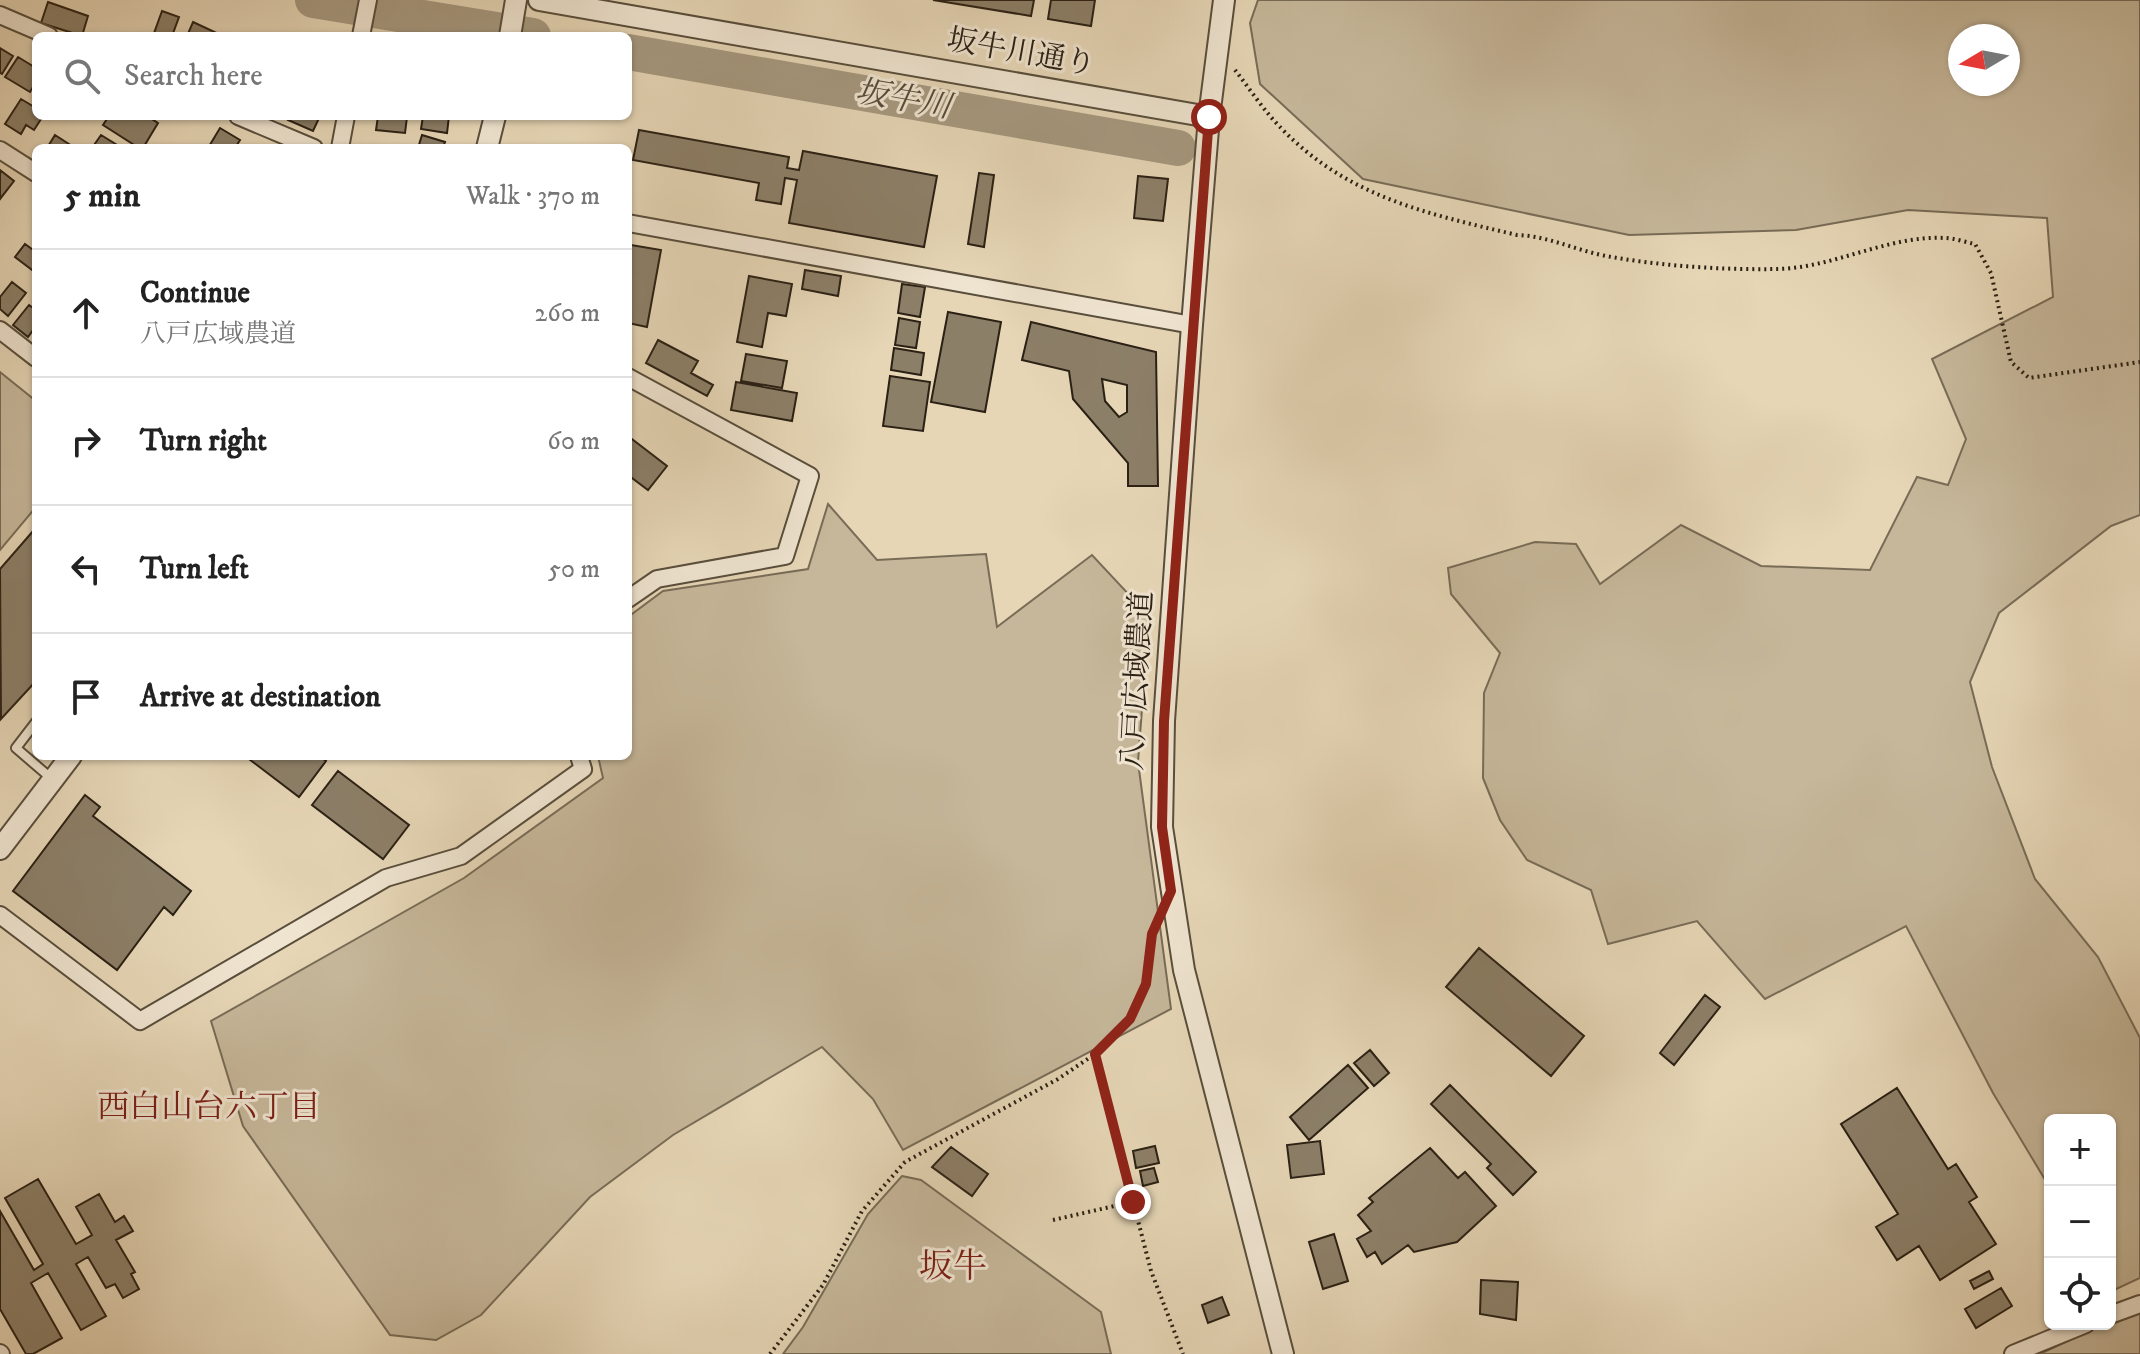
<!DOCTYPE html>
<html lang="en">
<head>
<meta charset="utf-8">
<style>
  :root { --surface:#fff; --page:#f6f6f6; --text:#222; --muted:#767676; --line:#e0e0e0 }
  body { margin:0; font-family:"IM FELL DW Pica","Noto Serif JP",serif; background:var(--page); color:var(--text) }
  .controls { position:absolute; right:24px; bottom:24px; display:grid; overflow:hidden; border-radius:12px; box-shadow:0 2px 6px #0004 }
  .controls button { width:72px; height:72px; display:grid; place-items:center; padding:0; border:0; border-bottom:2px solid var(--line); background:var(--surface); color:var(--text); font:40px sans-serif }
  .compass { position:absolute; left:1948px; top:24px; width:72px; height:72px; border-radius:50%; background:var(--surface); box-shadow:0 2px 6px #0004; rotate:260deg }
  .stop { position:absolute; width:24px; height:24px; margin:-18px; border:6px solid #8f2418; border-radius:50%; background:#fff }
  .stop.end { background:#8f2418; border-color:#fff; box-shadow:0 2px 8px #0008 }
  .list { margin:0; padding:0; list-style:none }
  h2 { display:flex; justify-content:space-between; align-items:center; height:104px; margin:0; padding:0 32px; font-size:34px }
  h2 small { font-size:26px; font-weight:400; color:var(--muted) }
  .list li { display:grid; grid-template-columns:52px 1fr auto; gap:24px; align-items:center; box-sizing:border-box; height:128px; padding:0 32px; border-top:2px solid var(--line) }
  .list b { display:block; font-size:30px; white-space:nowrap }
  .list p { margin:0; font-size:26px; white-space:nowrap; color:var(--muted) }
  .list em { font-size:26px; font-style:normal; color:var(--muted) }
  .icon { flex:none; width:44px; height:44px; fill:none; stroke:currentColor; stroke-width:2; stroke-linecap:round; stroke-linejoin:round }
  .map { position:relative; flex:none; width:2140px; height:1354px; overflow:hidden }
  .search { position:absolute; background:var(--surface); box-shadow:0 2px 6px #0004; left:32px; top:32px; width:600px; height:88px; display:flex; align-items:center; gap:20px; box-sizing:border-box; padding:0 28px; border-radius:12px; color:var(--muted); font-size:30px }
  .panel { position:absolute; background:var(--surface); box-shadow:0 2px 6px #0004; left:32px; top:144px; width:600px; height:616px; border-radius:12px }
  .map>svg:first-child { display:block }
  .green { fill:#c6b79a; stroke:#786c57; stroke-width:2; fill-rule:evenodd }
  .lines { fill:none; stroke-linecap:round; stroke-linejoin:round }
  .river { stroke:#a6987f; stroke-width:36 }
  .building { fill:#8c7f68; stroke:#2a2014; stroke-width:2; fill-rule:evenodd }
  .service-casing { stroke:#594e3c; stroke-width:12 }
  .minor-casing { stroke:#594e3c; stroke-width:20 }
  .tertiary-casing { stroke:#594e3c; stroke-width:24 }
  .path { stroke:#2a2014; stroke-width:4; stroke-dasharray:2 4; stroke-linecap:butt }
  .service { stroke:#efe4d0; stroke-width:8 }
  .minor { stroke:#efe4d0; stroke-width:16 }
  .tertiary { stroke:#efe4d0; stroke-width:20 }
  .route { stroke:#8f2418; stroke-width:10 }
  .labels { text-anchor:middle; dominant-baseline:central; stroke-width:6; stroke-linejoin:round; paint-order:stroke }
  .street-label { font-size:30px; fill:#2a2014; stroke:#efe4d0 }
  .water-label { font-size:32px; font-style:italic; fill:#554a39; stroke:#efe4d0 }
  .neighbourhood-label { font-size:32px; fill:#7a1f14; stroke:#efe4d0 }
  .quarter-label { font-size:34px; fill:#7a1f14; stroke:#efe4d0 }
</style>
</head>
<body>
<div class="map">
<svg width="2140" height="1354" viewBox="0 0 2140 1354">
  <rect width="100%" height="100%" fill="#e6d6b6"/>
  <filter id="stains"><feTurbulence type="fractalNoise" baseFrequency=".0025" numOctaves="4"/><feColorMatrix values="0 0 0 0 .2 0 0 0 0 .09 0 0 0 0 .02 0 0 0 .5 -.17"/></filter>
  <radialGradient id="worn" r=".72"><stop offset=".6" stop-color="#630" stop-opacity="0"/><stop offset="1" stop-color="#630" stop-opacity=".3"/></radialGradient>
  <path class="green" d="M1258,0H2140V515L2111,526L1999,613L1970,682L1992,767L2035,879L2098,957L2140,1038V1278L2112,1291L2110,1288V1120H2050V1188L1993,1093L1906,926L1765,999L1697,921L1608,944L1591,890L1527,860L1500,820L1483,778L1484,693L1500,653L1451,594L1448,568L1535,542L1576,544L1600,584L1681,525L1761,566L1870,570L1917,477L1948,485L1966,439L1932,359L2053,297L2047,218L1908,210L1796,230L1629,235L1363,179L1260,84L1250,23ZM1960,36H2008V84H1960Z
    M0,372L36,401V507L0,550Z
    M828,504L877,560L986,554L997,627L1092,555L1149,616L1138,762L1171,1009L903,1150L873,1099L822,1047L673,1135L590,1197L481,1315L436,1340L390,1335L243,1126L211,1021L464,878L603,778L598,756H628V617L663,591L808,569Z
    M902,1176L921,1180L1101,1312L1111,1354H783L803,1327L868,1214Z
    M2140,1307V1354H2040Z"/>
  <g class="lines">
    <path class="river" d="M313,0L533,36
      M628,52L1178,148"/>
  </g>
  <path class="building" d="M933,0H1034L1031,16Z
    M1051,0H1095L1091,26L1048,19Z
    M48,2L88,16L82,36L41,23Z
    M162,11L179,17L172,36H153Z
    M193,22L221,35L220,36H187Z
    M0,48L13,56L2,74L0,73Z
    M18,57L36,68V82L30,92L5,77Z
    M21,99L36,108V116H43L34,130L26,125L21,134L5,124Z
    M109,116H147L158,123L143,148H139L103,125Z
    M290,116H320L313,131L288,120Z
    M378,116L407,117L405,133L376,130Z
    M423,116H449L447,133L421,129Z
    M220,128L240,140L235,148H208Z
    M639,130L789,157L787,168L799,170L803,151L937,176L924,247L789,223L797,180L785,178L781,204L756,200L759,183L633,160Z
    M55,135L75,148H47Z
    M101,135L122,148H92Z
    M422,135L445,142L443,148H418Z
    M0,170L14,181L0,199Z
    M979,173L994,175L984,247L968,244Z
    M1138,176L1168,179L1163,221L1134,218Z
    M25,244L36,252V273L15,257Z
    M631,245L661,250L647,327L628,323Z
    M805,270L841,276L838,296L802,289Z
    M749,276L792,284L786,316L768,313L762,347L737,342Z
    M12,282L26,293L8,316L0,309V297Z
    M902,284L925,287L920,317L898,313Z
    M29,305L36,310V326L28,337L13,325Z
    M948,312L1001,322L985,412L931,402Z
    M899,318L920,322L916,348L895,345Z
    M1031,322L1156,352L1158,486H1128V463L1073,399L1069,371L1022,360ZM1102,379L1127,385V412L1119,417L1105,401Z
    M658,340L698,361L691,373L713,385L707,396L646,363Z
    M894,348L924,353L921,375L891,370Z
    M746,354L787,361L782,388L741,381Z
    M890,376L930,382L923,431L883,426Z
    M736,382L797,393L792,421L731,410Z
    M628,436L667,466L648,490L628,475Z
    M34,530L36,681L1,719L0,569Z
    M245,756H320L326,761L299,797Z
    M338,771L409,825L383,859L312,805Z
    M85,795L100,807L93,816L191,891L173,915L164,907L117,970L13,891Z
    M1479,948L1584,1036L1551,1076L1446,987Z
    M1705,995L1720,1007L1674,1065L1660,1053Z
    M1370,1050L1389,1073L1374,1086L1354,1063Z
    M1348,1065L1368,1088L1309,1140L1290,1117Z
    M1450,1085L1536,1172L1513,1195L1487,1168L1491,1164L1431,1104Z
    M1897,1088L1948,1169L1956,1164L1977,1197L1969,1202L1996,1244L1940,1280L1919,1246L1897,1260L1876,1227L1898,1214L1841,1124Z
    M1320,1141L1324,1174L1291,1178L1287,1145Z
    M1155,1146L1159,1163L1136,1168L1133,1151Z
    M951,1147L988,1174L972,1196L932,1167Z
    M1430,1148L1458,1178L1465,1172L1496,1206L1457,1242L1414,1252L1408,1245L1382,1264L1375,1252L1367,1257L1357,1239L1371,1231L1358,1215L1373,1202L1369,1198Z
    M1154,1168L1158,1182L1143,1186L1140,1171Z
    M38,1179L76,1244L92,1235L76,1207L99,1194L115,1222L124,1216L133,1231L116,1240L135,1272L131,1274L139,1289L123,1298L115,1284L106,1288L88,1257L76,1264L106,1316L81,1330L48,1273L31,1283L62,1338L33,1354H26L0,1309V1211L34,1270L43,1264L5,1198Z
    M1334,1234L1348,1281L1323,1289L1309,1242Z
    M1989,1271L1993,1279L1974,1289L1970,1281Z
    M1481,1280L1518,1282L1516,1320L1480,1314Z
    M2001,1288L2012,1306L1976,1328L1965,1309Z
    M1222,1297L1229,1315L1208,1323L1202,1305Z"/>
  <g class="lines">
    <defs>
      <path id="service" d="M36,722L16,748L52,779"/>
      <path id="minor" d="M0,15L49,36
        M361,36L368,0
        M238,116L314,148
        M340,148L346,116
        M0,150L36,173
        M628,223L1192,325
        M0,330L36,358
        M628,377L810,476L785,556L657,579L628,599
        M0,915L140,1021L386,878L461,856L583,769L579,756
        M2110,1315L2140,1304
        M0,1353L1,1354
        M2013,1354L2086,1324"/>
      <path id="tertiary" d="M539,0L1209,117
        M1224,0L1209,117L1192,325L1164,721L1162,827L1184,970L1283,1354
        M510,36L516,0
        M487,148L495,116
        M0,849L71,756"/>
    </defs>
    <use href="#service" class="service-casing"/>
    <use href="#minor" class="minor-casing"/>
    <use href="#tertiary" class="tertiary-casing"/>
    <path class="path" d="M1235,70C1250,89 1264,111 1281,128C1347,197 1428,214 1517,235C1548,236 1575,250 1606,256C1661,266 1721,270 1777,269C1834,268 1888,235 1945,238C1954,238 1965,242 1975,244L1991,273L2011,362L2029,378L2140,362
      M1095,1054L1151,1271L1183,1354
      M1053,1220L1132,1202
      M770,1354L823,1285L862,1211L905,1162L1058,1079L1095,1054L1130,1019L1146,984L1152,934L1157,923"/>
    <use href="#service" class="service"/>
    <use href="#minor" class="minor"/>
    <use href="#tertiary" class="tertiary"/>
  </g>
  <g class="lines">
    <path class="route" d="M1133,1202L1095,1054L1130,1019L1146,984L1152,934L1171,891L1162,827L1164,721L1209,117"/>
  </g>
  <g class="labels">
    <g class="street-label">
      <text transform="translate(1021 53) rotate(10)">坂牛川通り</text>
      <text transform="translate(1138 681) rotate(-87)">八戸広域農道</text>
    </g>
    <g class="water-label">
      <text transform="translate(903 100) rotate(10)">坂牛川</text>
    </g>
    <g class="neighbourhood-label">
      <text x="209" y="1108">西白山台六丁目</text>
    </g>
    <g class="quarter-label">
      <text x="953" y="1267">坂牛</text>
    </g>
  </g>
  <rect width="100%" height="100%" filter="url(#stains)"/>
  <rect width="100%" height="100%" fill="url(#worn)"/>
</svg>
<div class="controls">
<button>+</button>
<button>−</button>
<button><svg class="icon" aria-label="locate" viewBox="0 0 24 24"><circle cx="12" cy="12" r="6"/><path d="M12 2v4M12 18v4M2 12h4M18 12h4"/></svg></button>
</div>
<svg class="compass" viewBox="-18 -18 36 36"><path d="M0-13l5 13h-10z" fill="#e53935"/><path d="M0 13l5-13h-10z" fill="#767676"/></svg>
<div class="stop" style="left:1209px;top:117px"></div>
<div class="stop end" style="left:1133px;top:1202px"></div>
<div class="search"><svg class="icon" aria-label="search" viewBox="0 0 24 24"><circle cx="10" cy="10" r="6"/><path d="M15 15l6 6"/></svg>Search here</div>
<section class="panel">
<h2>5 min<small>Walk · 370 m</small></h2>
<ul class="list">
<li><svg class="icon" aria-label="ahead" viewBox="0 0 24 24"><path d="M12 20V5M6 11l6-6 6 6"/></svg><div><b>Continue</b><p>八戸広域農道</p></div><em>260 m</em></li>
<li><svg class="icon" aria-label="right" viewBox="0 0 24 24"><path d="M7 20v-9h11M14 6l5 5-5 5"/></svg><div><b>Turn right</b></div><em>60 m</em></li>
<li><svg class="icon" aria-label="left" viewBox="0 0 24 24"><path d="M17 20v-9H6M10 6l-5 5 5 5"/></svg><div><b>Turn left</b></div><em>50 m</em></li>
<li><svg class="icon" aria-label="arrive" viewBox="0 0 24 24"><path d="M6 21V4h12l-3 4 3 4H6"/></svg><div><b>Arrive at destination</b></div></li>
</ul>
</section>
</div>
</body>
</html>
